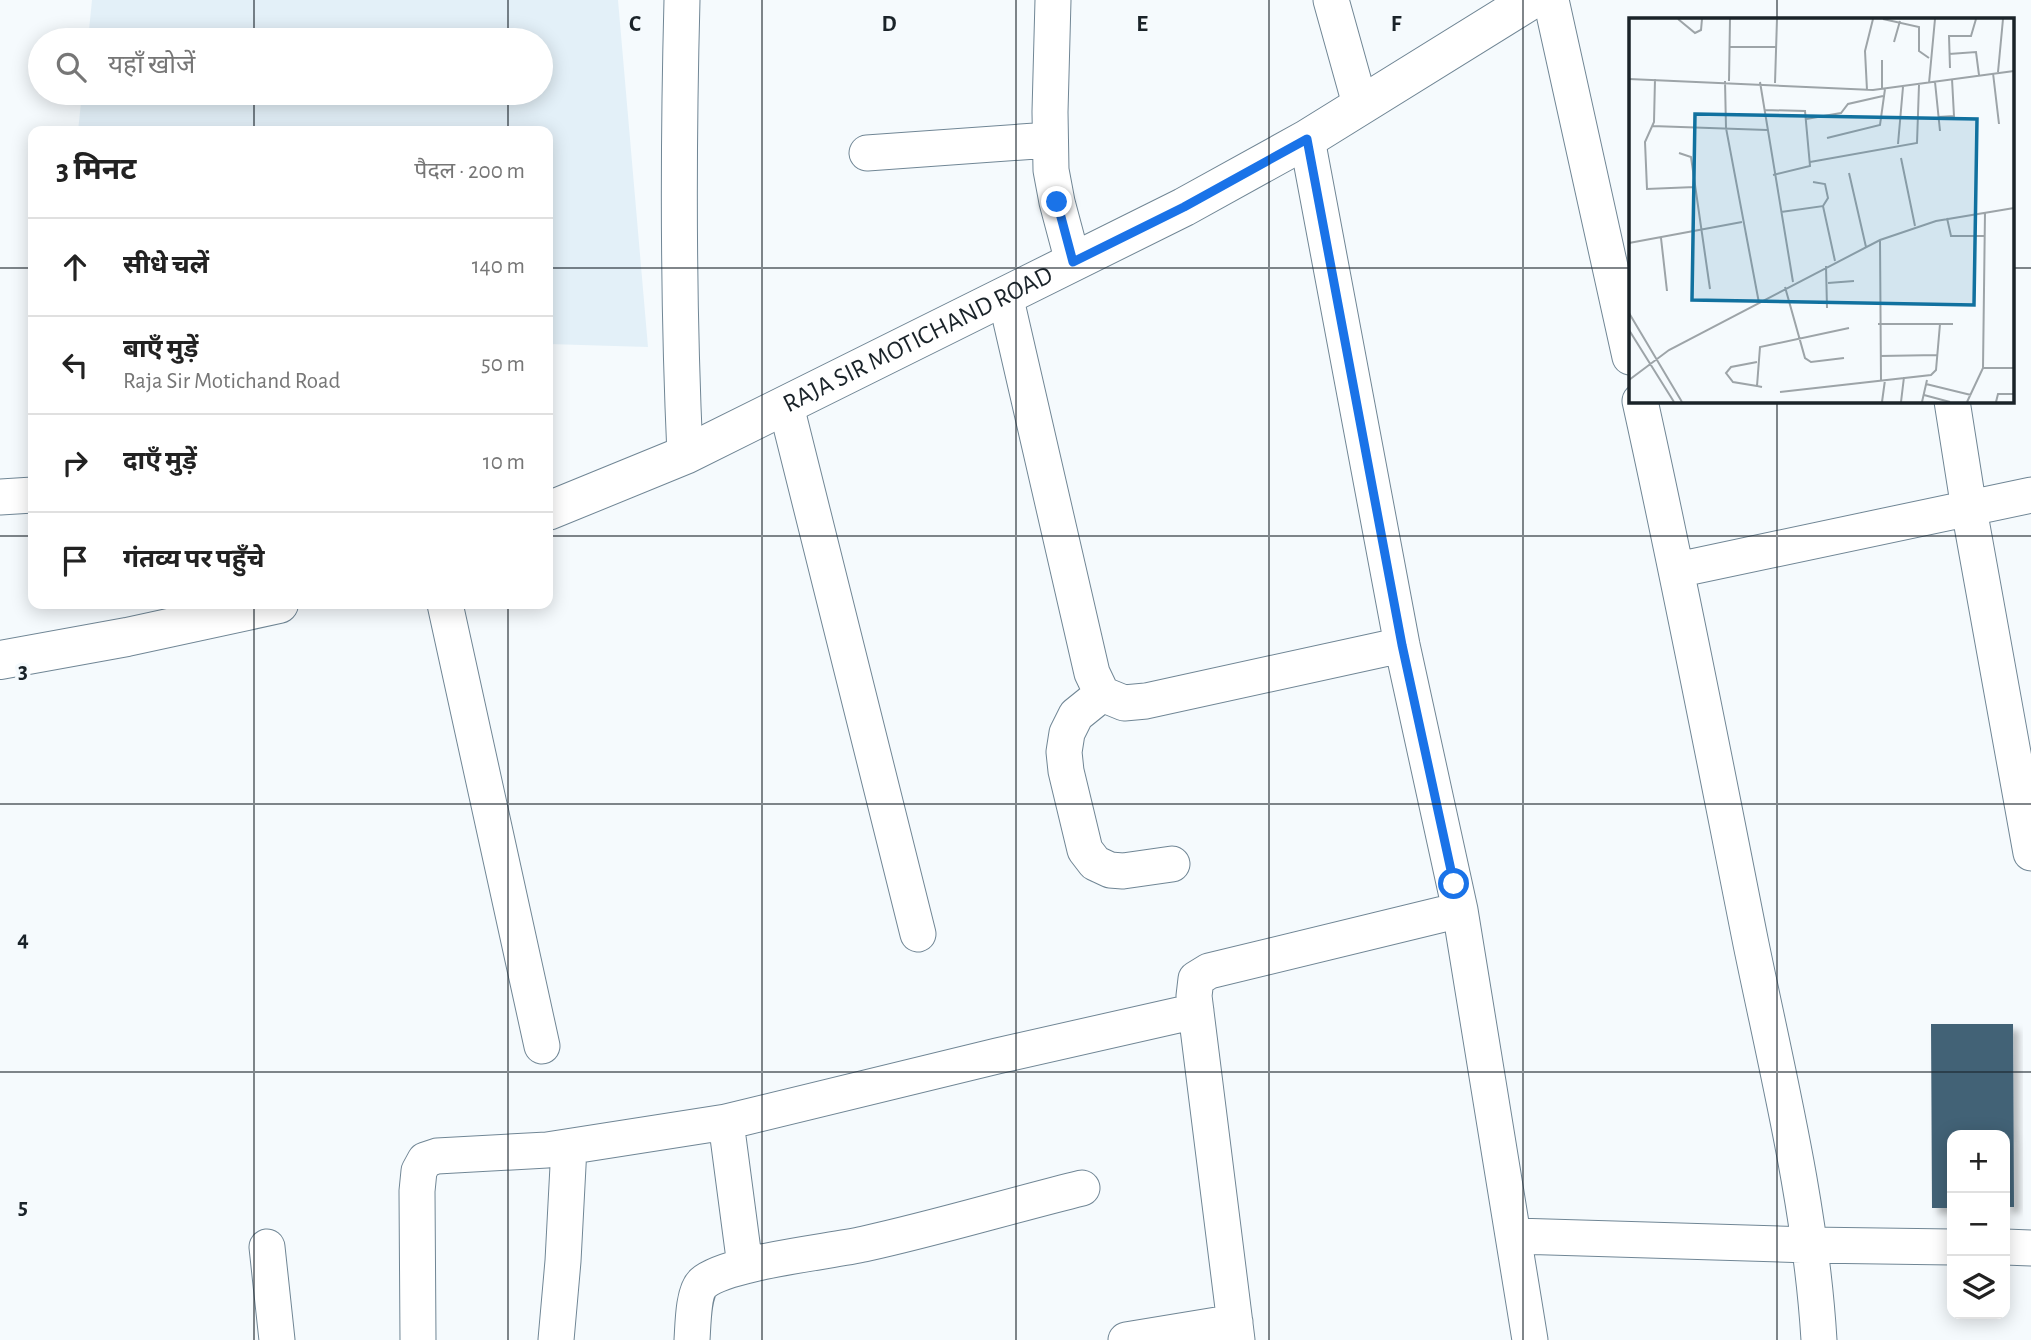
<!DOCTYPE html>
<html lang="hi">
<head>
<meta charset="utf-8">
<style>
  :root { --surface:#fff; --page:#f2f2f2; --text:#222; --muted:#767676; --line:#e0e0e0 }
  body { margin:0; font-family:"Alegreya Sans","Noto Sans Devanagari",sans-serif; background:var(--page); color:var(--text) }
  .controls { position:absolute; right:21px; bottom:21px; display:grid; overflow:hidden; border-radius:14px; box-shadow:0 4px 18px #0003 }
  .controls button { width:63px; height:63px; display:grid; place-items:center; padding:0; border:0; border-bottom:2px solid var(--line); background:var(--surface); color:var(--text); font:35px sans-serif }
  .stop { position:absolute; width:21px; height:21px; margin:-16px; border:5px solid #1a73e8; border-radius:50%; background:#fff }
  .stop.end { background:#1a73e8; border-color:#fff; box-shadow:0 2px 7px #0008 }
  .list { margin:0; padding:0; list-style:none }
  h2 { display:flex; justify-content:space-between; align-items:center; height:91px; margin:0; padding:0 28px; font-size:30px }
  h2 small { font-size:23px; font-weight:400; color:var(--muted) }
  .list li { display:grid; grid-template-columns:46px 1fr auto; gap:21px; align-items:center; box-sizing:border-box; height:98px; padding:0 28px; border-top:2px solid var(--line) }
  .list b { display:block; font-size:26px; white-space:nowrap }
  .list p { margin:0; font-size:23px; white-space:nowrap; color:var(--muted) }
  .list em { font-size:23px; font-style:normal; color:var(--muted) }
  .icon { flex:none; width:38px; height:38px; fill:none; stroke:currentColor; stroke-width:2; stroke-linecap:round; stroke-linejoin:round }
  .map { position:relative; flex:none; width:2031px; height:1340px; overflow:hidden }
  .search { position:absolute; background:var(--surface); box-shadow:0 4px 18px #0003; left:28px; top:28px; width:525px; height:77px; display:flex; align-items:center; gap:18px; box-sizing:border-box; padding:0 24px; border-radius:38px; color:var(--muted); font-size:26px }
  .panel { position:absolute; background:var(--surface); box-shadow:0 4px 18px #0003; left:28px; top:126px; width:525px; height:483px; border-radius:14px }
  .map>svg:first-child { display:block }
  .built { fill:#e3f0f8 }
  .building { fill:#436276; filter:url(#shadow) }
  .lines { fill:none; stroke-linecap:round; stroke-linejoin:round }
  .minor-casing { stroke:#708695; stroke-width:37 }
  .tertiary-casing { stroke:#708695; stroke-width:40 }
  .minor { stroke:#fff; stroke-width:35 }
  .tertiary { stroke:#fff; stroke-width:38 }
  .route { stroke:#1a73e8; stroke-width:9 }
  .grid { fill:none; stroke:#1a2329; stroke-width:2; stroke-opacity:0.55 }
  .labels { text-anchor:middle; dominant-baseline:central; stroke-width:7; stroke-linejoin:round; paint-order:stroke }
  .street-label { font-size:26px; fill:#1a2329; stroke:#f5fafd }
  .inset-road { fill:none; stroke:#9da4a8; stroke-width:2 }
  .view { fill:#11719f; fill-opacity:0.15; stroke:#11719f; stroke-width:3.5 }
  .inset-edge { fill:none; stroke:#1a2329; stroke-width:3.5 }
  .grid-label { font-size:23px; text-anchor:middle; font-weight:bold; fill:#1a2329; stroke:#f5fafd; stroke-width:7; stroke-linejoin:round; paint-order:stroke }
</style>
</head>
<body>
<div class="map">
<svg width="2031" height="1340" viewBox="0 0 2031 1340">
  <defs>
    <filter id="shadow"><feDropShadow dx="6" dy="6" stdDeviation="3.5" flood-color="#0004"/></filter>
  </defs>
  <rect width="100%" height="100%" fill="#f5fafd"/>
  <path class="built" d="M92,0H618L648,347L548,344V131H78L82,93H541V40H88Z"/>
  <path class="building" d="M1931,1024H2013L2014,1207H2005V1135H1952V1208H1932Z"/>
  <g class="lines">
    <defs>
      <path id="minor" d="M682,0C678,152 678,303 685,455
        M1053,0L1050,112L1051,170L1057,202L1073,262
        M1331,0L1360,104
        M1551,0L1630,357
        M1307,139L1402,645L1460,910L1530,1340
        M867,153L1050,140
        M1005,295L1092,673L1102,694L1124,703L1146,701L1402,645
        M1640,401C1680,581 1715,763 1751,944C1778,1075 1811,1207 1819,1340
        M1952,401L1969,509L2031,853
        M786,406L918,934
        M0,497L33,495
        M1677,570L2031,495
        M445,604L542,1046
        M1102,694L1076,715L1067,733L1064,752L1066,771L1085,850L1095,863L1110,870L1123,871L1172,864
        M726,1122L745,1266
        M1514,1236L1809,1245L1952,1247
        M267,1247L277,1340
        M2005,1247L2031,1248
        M418,1340L417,1191L419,1171L425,1160L437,1156L547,1150L726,1122L997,1056L1196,1011
        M556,1340L563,1261L569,1147
        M692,1340C693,1326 693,1292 703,1283C727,1262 828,1252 864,1244C937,1228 1009,1206 1082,1188
        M1126,1340L1235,1322
        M1237,1340L1194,996L1196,979L1209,971L1460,910"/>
      <g id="tertiary">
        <path id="s1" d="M548,511L685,455L1184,207L1307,139L1531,0"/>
        <path d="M0,660L127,637L279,604"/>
      </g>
    </defs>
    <use href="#minor" class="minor-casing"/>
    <use href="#tertiary" class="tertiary-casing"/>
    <use href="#minor" class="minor"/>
    <use href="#tertiary" class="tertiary"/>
  </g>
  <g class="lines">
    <path class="route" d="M1057,202L1073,262L1184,207L1307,139L1402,645L1454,884"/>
  </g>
  <path class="grid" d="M254,0V40M508,0V40M762,0V1340M1016,0V1340M1269,0V1340M1523,0V1340M1777,0V19M254,93V131M508,93V131M0,268H33M548,268H1630M2012,268H2031M1777,401V1340M0,536H33M548,536H2031M254,604V1340M508,604V1340M0,804H2031M0,1072H2031"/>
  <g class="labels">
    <g class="street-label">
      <text stroke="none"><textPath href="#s1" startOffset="408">RAJA SIR MOTICHAND ROAD</textPath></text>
    </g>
  </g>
  <g transform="translate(1629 18)">
    <rect width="385" height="385" fill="#f5fafd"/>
    <path class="inset-road" d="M49,1L66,15L72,12L73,1M254,1L290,9V33L300,40M265,24L271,3M101,29H147M320,36L347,34L350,57M253,42V71M321,50L320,18H342L347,1M369,54L374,1M364,55L370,106M0,61L244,72L385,53M26,61L25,104L16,124L18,171L66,169M96,63L97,110L130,285M100,63L101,1M131,64L164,264M306,64L311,113M146,65L148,1M300,65L306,1M238,72L236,33L244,1M135,92L176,93L181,148L144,157M309,99L325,98L323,61M177,101L212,95L219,86L254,78M23,108L138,112M198,120L251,107L256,71M269,126L274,69M50,135L62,139L81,271M272,140L286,208M181,144L288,125L290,67M220,155L237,229M184,164L196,166L199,180L194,188M152,194L194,188L206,243M318,200L322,218H356M32,220L38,273M251,222L252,362M0,225L113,204M197,248L198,290M199,265L225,263M156,269L176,340L182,344L215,340M0,295L53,384M249,306H324M0,312L45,384M251,338L309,337M128,344L102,349L97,355L104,364L128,368M354,350H385M0,362L40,332L251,222L307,203L385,190M297,366L342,377M133,369L128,368L131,329L220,310M151,374L302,357L307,352L311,306M295,377L321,384M253,384L256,362M272,384L275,359M293,384L298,362M338,384L354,350L356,194M367,384L369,376H385"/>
    <path class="view" d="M66,96L348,101L345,287L63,282Z"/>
    <rect width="385" height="385" class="inset-edge"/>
  </g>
  <g class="grid-label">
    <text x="635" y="31">C</text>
    <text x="889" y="31">D</text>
    <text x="1142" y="31">E</text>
    <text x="1396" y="31">F</text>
    <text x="23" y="678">3</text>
    <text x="23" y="946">4</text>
    <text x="23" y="1214">5</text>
  </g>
</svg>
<div class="controls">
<button>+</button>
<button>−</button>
<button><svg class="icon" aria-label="layers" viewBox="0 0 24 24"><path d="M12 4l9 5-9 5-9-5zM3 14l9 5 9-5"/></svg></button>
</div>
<div class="stop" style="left:1454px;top:884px"></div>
<div class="stop end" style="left:1057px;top:202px"></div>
<div class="search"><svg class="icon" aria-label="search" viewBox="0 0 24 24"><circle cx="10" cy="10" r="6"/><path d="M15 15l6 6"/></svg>यहाँ खोजें</div>
<section class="panel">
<h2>3 मिनट<small>पैदल · 200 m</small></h2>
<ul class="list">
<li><svg class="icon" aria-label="ahead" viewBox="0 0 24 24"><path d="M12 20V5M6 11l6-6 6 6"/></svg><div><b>सीधे चलें</b></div><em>140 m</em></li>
<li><svg class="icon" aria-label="left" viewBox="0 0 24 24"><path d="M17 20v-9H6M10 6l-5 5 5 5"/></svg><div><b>बाएँ मुड़ें</b><p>Raja Sir Motichand Road</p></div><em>50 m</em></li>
<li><svg class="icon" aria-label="right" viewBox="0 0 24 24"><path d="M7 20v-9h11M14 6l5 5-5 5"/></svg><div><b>दाएँ मुड़ें</b></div><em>10 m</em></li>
<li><svg class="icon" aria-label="arrive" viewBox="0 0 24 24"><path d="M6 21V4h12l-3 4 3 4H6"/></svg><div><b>गंतव्य पर पहुँचे</b></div></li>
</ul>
</section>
</div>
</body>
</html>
